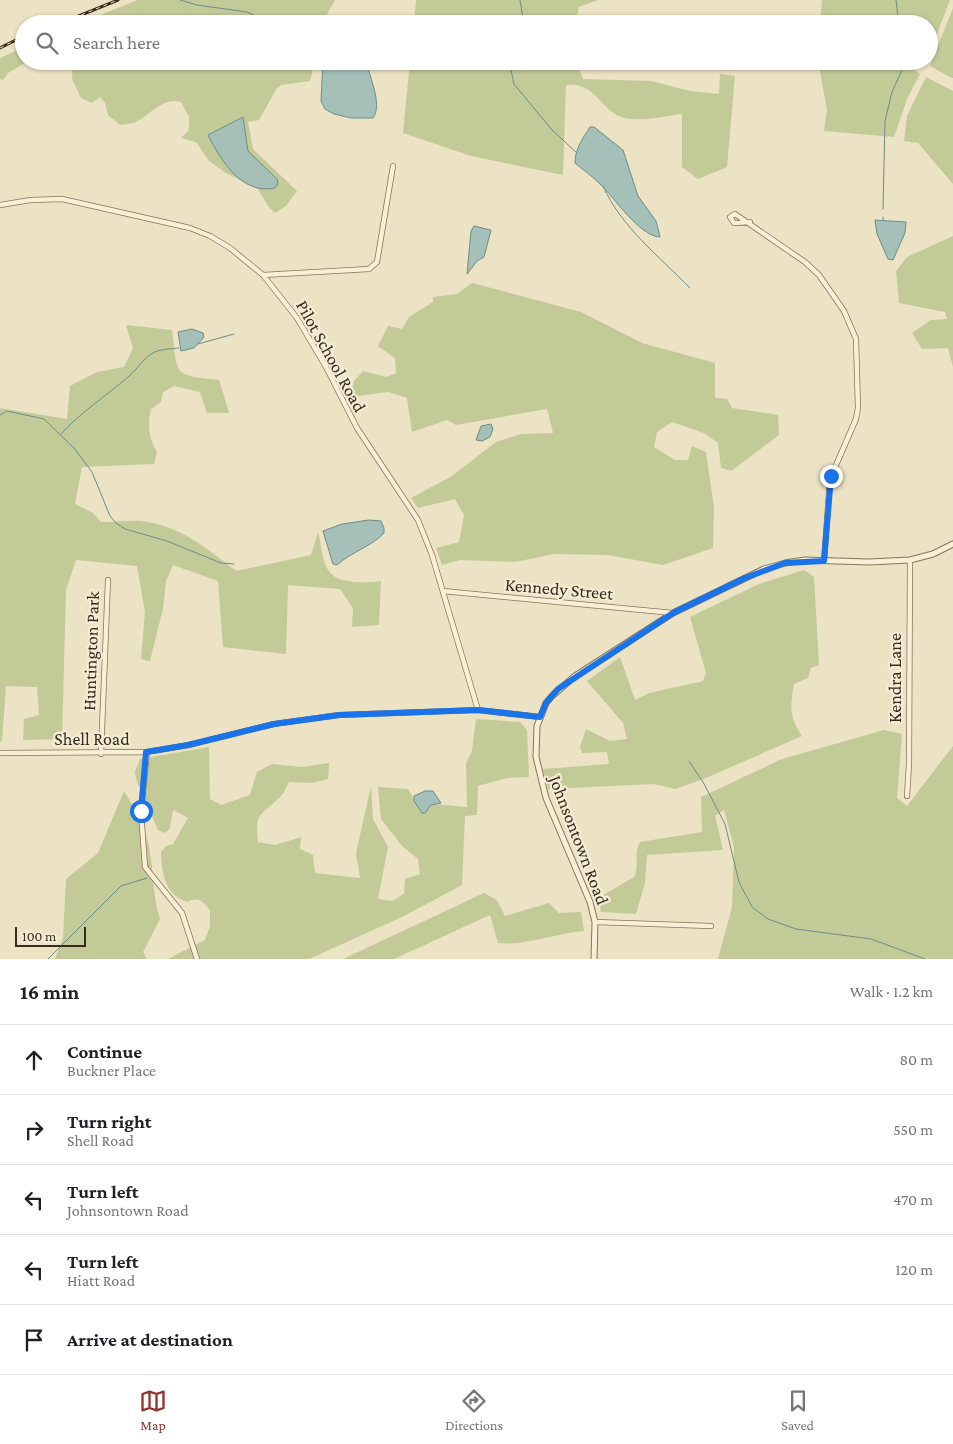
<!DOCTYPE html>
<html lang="en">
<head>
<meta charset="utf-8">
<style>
  :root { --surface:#fff; --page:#f6f6f6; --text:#202124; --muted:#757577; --line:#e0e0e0; --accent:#93312d }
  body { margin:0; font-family:"Crimson Pro",serif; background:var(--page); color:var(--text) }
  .scale { position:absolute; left:15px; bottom:12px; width:71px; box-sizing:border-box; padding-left:5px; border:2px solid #372b1e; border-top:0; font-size:14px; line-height:18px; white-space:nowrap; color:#372b1e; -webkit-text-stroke:4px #f4ecd3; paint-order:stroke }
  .stop { position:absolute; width:15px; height:15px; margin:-11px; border:4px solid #1a73e8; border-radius:50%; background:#fff }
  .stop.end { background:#1a73e8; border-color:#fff; box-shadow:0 1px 5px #0008 }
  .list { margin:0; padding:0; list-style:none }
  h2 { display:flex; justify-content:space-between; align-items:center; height:65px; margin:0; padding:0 20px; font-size:21px }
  h2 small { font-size:16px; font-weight:400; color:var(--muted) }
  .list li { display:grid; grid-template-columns:32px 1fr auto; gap:15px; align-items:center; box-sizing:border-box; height:70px; padding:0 20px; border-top:1px solid var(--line) }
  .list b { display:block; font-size:19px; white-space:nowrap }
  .list p { margin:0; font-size:16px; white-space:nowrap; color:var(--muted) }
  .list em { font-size:16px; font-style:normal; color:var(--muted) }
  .icon { flex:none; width:28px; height:28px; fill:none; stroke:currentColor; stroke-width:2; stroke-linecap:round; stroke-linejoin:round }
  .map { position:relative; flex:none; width:953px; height:959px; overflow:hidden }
  .search { position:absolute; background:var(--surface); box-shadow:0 1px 4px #0004; left:15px; right:15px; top:15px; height:55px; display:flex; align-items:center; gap:12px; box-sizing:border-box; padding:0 18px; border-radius:28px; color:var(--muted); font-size:19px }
  .sheet { height:415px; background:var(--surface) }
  nav { display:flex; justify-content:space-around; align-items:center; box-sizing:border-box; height:70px; border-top:1px solid var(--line); background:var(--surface); font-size:14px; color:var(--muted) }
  nav a { display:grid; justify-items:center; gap:2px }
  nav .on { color:var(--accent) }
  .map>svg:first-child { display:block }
  .green { fill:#c2ca98 }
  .water { fill:#a5c0b9; stroke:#6d8d87 }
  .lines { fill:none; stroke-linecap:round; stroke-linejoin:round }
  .stream { stroke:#6d8d87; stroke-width:1 }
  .minor-casing { stroke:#86745b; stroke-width:6 }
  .tertiary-casing { stroke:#86745b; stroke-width:7 }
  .minor { stroke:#f8efd6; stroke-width:4.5 }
  .tertiary { stroke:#f8efd6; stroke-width:5 }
  .rail-casing { stroke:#372b1e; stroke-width:3 }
  .rail { stroke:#f4ecd3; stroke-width:1; stroke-dasharray:4; stroke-linecap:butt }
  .route { stroke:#1a73e8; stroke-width:6 }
  .labels { text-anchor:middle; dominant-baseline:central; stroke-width:4.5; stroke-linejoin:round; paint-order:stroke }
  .street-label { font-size:18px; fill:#372b1e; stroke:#f4ecd3 }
</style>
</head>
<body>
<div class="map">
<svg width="953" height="959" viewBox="0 0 953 959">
  <rect width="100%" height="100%" fill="#ece2c4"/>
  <path class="green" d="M138,0H335L323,22L325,24H78Z
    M416,0H598L579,7L575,24H414Z
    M822,0H950L929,55V24H902L901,16L897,24H820Z
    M953,8V78H952L930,66Z
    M24,47V61H28L8,73L3,80L0,79V58Z
    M73,61H315L310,81L281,85L277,88L259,120L248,122L253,149L297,191L286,206L275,213L268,206L258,189L226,173L209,161L196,142L181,138L189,130V117L181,102C163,97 151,114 136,122C132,124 125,124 120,125L108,115L105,103L100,97L92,103L81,98L72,79Z
    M410,61H576L583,79L651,81L690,91L719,94L720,74L735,76L727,167L698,179L682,167V114C663,116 632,125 615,114C597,102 593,83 566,85L563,175L471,156L403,133Z
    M818,61H903L920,74L907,99L894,137L824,131L827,110Z
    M926,77L953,91V184L918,143L904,141L907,116Z
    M953,236V367L948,348L922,349L912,333L931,320L947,319L945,312L899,303L896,271L907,257Z
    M472,283L581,312L642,343L715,363V398L727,399L732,408L778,415L779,435L731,471L721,468L718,443L704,433L672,422L657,432L654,447L675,460H688L692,446L706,452L714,508L713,548L663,565L608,555L554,554L515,562L460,560L442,565L436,548L459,542L464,515L455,499L418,508L411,498L452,476L496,442L521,434L553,433L547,409L456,425L447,420L412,432L407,398L388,392L356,396L352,390L354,381L363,371L387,377L396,373L395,358L378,346L388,326L402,329L409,317L433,302V297L457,294Z
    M126,325L172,330C178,376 172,375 219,380L229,413H207L200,392L174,386L163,392L161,402L151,409C147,425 149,438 157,452L154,464L82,467L75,504L93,513L101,522C116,522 134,519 148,522C183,528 209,550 236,571L311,555L318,532C321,543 322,561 328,570C337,585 366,583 381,581L379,625L352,627L353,608L340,589L288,585L286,654L223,647L218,581L173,565L166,581L163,609L150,661L141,659L145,612L137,566L76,560L66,590L62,739L23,740L24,719L39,715L37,687L6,686L2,741H0V408L67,419L70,386L97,372L124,367L133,348Z
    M804,570L814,577L819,665L811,668L808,678L794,684C790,707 789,717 802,736L706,778L675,789L654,784L548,789L543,769L609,764L607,752L582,753L580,747L586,729L610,741L627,739L623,723L587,681L620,657L635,700L649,693L703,681L706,673L690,617L759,584Z
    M476,719L520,722L527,730L529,777L507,778L478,786L477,815L465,816L462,885L402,917L309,959H168L205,940L210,926V910C201,900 199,897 187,902C164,894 162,873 161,852L166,846L173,844L188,818L173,810L170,828L165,833L158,830L137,782L135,772L140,759L209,747L210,799L221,805L250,795L257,772L272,764L302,767L329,763L328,779L312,783L289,782C286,788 283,795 278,799C259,817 255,813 258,842L275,845L301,837L300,849L313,855L315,873L360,878L356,853L371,786L373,819L388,847L378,899L392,901L404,894L405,879L420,874L418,859L402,846L381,819L378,787L408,789L421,812L434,804L467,807L466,763L472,751Z
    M884,730L902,734L897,798L907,806L953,746V959H718L732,907L734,847L724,810L715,816L723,850L647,855L645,883L636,914L601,912L598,898L634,877C640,866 633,854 640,842L702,832L701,797L782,759Z
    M124,791C134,807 145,828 149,847C154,872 152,893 160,919L143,952L147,959H55L63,938L66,879L98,853Z
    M484,893L497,900L505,916L549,903L559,913L581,912L584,931C555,933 527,946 498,943L490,915L394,959H343Z"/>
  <path class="water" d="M323,61H366C369,76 383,104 373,118H351L334,114L325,109L321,101Z
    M243,117L248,151L277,179L278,184L275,188C241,195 221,160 208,135Z
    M590,127H594L623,150L638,196L656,221L660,237C639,236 614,197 599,183C592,176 583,170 575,163C575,149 583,138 590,127Z
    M875,220L906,222L905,233L893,260L888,259L877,234Z
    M474,226L491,230L484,257L477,261L467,274L471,231Z
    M192,329L203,333L204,337L194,348L181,351L178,332Z
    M491,424L493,429L490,437L482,441L476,440L481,426Z
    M369,520L381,521L384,528V533C371,547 351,552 337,565L333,564L323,531L342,524Z
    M425,791H433L441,803L431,805L425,813H422L414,801V796Z"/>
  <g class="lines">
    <path class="stream" d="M180,0L197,5L247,12L272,24
      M520,0L524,24
      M896,0L899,24
      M509,61L514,84L552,130L577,153
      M603,186C621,227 660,257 690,288
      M883,209L885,121L892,92L902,70L901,61
      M883,217V221
      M198,344L234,334
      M0,415L7,411L44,419L74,448L92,472L110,516L116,523L125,529L167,541L221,563L234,564
      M61,434C81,412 106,396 128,377C138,369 142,359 153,353C160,349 171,349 179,348
      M689,761L703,782L725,824L739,882L752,907L768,919L796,929L871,939L925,959
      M48,959L121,886L147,878"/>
    <defs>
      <path id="minor" d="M0,205L31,200L62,199L190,228L210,236L230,248L263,275L297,318L326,367L357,428L418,520L432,555L478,710
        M750,222L734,223L730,217L735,214L805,262L819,275L844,311L856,339L858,408L856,419L830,479L824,561
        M263,275L369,269L377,262L393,166
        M443,591L673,613
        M147,752L141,811L145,867L182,913L197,959
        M0,753L147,752L189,745L274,724L339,715L478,710L540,717
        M101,754L108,580
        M907,796L909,764L910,560
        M595,922L711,926"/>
      <path id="tertiary" d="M594,959L595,922L590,902L546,798L536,757L537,726L546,703L552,696L575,676L673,613L764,569L785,563L805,560L869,562L910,560L933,554L953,544"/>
    </defs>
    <use href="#minor" class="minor-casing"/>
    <use href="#tertiary" class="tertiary-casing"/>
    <use href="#minor" class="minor"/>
    <use href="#tertiary" class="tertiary"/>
    <defs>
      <path id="rail" d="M59,24L118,0
        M0,48L24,36"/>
    </defs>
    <use href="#rail" class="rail-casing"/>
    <use href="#rail" class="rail"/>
  </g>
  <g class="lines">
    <path class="route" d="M141,811L146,752L188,745L274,724L339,715L478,710L540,717L546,703L558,689L673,613L745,578L785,563L824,561L831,476"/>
  </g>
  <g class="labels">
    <g class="street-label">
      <text transform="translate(331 356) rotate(61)">Pilot School Road</text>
      <text transform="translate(559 589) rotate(5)">Kennedy Street</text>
      <text transform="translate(91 651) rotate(-88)">Huntington Park</text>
      <text transform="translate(895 678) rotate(-90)">Kendra Lane</text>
      <text x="92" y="739">Shell Road</text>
      <text transform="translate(579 840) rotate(69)">Johnsontown Road</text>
    </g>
  </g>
</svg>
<div class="scale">100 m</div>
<div class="stop" style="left:141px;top:811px"></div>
<div class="stop end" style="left:831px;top:476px"></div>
<div class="search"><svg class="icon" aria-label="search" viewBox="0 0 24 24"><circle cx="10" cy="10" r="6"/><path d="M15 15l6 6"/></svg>Search here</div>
</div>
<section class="sheet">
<h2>16 min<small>Walk · 1.2 km</small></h2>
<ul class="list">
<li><svg class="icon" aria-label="ahead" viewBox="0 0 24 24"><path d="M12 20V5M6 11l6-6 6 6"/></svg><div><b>Continue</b><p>Buckner Place</p></div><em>80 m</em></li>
<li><svg class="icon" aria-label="right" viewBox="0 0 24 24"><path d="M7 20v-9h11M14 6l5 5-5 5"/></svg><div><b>Turn right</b><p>Shell Road</p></div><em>550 m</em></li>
<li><svg class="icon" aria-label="left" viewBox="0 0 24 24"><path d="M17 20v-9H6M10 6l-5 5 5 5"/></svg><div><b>Turn left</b><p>Johnsontown Road</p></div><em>470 m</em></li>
<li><svg class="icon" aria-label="left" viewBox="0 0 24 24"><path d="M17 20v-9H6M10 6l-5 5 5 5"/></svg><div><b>Turn left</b><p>Hiatt Road</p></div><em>120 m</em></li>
<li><svg class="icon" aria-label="arrive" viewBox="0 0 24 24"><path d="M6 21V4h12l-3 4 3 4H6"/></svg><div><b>Arrive at destination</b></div></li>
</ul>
</section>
<nav>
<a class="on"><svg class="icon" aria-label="map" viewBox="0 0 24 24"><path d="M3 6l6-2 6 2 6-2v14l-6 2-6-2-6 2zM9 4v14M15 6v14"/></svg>Map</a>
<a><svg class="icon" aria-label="directions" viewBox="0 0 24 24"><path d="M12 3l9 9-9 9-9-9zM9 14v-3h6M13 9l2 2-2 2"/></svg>Directions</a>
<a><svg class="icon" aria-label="saved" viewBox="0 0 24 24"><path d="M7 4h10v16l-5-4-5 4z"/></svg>Saved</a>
</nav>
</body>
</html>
